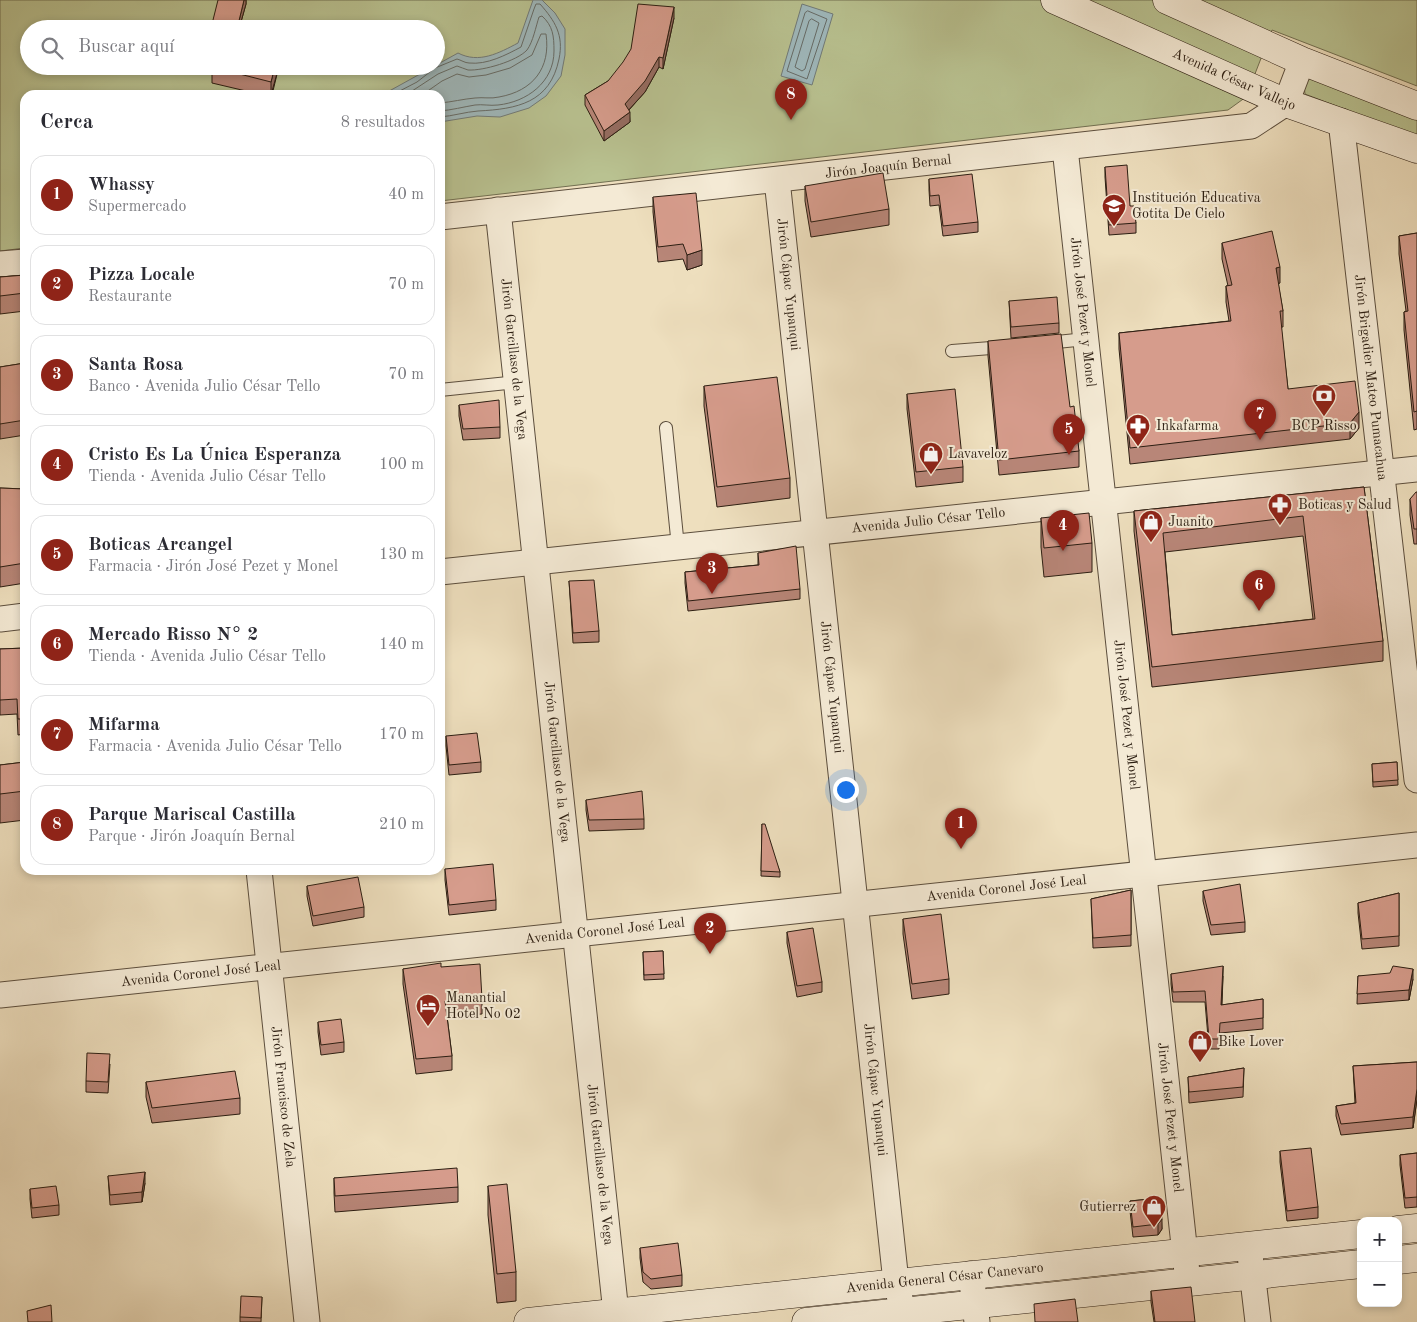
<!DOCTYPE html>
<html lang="es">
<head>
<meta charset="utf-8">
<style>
  :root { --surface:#fff; --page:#f7f7f7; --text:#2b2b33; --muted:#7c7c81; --line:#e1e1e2; --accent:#8f2418 }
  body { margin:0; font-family:"Old Standard TT",serif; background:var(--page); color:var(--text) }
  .controls { position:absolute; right:15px; bottom:15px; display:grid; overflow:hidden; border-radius:10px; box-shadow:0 2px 8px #0003 }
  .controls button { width:45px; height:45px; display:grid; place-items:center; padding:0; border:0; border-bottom:1px solid var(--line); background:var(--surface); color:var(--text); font:25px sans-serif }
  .you { position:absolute; left:845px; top:789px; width:18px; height:18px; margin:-12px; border:4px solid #fff; border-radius:50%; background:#1a73e8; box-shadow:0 0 0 8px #1a73e833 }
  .badge { display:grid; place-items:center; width:32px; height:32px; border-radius:50%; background:var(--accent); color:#fff; font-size:16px; font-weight:700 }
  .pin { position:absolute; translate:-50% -41px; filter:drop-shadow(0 1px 2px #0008) }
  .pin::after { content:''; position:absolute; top:26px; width:18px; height:15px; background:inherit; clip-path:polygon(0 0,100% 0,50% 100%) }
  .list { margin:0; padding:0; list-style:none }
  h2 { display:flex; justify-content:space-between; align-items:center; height:65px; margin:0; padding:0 20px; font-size:21px }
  h2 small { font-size:16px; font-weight:400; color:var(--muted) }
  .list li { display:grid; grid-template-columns:32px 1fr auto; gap:15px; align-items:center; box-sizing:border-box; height:80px; margin:0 10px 10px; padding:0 10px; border:1px solid var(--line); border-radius:15px }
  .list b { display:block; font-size:19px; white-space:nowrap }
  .list p { margin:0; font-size:16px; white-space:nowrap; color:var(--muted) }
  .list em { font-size:16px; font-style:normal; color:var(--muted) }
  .icon { flex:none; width:28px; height:28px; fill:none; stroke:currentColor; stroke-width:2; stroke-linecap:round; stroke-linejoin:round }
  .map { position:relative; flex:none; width:1417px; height:1322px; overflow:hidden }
  .search { position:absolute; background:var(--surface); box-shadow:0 2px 8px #0003; left:20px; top:20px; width:425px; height:55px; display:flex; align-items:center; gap:12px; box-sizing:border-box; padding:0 18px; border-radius:28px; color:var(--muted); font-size:19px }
  .panel { position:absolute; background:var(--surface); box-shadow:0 2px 8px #0003; left:20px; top:90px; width:425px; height:785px; border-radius:15px }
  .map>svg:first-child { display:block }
  .green { fill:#b9c291; stroke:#727052; fill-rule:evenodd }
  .water { fill:#9fb9bd; stroke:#717b79 }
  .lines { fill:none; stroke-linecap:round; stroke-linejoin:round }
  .shore { stroke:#666c68; stroke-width:1 }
  .service-casing { stroke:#5c4e3d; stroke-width:14 }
  .minor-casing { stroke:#5c4e3d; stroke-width:27 }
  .secondary-casing { stroke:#2c1e12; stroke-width:29 }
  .service { stroke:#f4ead5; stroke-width:12 }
  .minor { stroke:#f4ead5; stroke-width:25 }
  .secondary { stroke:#f4ead5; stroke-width:28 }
  .wall { fill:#b88678; stroke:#2c1e12; fill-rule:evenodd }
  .shaded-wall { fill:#966d62; stroke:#2c1e12 }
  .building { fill:#d69c8c; stroke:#2c1e12; fill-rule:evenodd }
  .labels { text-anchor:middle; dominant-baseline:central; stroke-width:4; stroke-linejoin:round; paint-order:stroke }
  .street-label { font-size:14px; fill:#2c1e12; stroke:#f4ead5 }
  .poi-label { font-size:14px; fill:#2c1e12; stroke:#f4ead5; text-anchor:start }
</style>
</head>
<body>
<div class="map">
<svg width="1417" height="1322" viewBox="0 0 1417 1322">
  <rect width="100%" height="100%" fill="#eedfbe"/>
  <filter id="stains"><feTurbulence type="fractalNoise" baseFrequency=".004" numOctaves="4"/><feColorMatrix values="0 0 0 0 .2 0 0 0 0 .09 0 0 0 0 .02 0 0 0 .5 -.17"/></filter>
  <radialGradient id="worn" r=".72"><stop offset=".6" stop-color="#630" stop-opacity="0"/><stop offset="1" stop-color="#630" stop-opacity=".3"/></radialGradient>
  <path class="green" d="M0,0H1417V86L1272,30L1246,97L1228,110L440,201V95H25V248L0,251ZM29,29H436V66H29Z
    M1308,77L1417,115V137L1305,94L1304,85Z"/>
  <path class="water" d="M533,0H542L555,13L565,29V55L561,76L546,96L529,108L500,117L477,116L440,122V95H382L458,53C479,64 499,53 518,43Z
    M802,4L833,14L812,85L781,76Z"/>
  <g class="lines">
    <path class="shore" d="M808,11L827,19L807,79L787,71L805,13Z
      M812,19L819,23L805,69L802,71L795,67L809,21Z
      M392,95L417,82L435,68L457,59C461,60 465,63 469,63C487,65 506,55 521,47L534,9L536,4H540C555,21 564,35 559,59C550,103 517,109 478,111C465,112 453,116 440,117
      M406,95L438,74L457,66C461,67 464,69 468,70C483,71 517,61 527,50C533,42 536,26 539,17L542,16C553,26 554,36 554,51C554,82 527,102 498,105C490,106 482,104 475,105C463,107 452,110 440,111
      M422,95L442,81L457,74L469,77L486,75L510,68L532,55L541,34H546C551,68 533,91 499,97C491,99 483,97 475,98C463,99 452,102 440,103"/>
    <defs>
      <path id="service" d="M1047,343L1086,339
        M952,351L1004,347
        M440,390L517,382
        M666,428L678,547"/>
      <g id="minor">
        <path id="s1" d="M1341,121L1417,780"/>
        <path id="s2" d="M1065,148L1188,1282"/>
        <path id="s3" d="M777,180L896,1282L901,1303"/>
        <path id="s4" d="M498,210L616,1313"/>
        <path id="s5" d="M440,217L1251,126L1286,103L1302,61"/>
        <path d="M0,264L25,262"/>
        <path id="s6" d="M440,572L1417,469"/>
        <path d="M0,619L25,616"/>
        <path id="s7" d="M259,870L307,1322"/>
        <path id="s8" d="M0,995L1417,845"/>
        <path d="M1249,1246L1258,1322"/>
        <path d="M971,1274L977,1322"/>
      </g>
      <g id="secondary">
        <path id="s9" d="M1055,0L1286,103L1417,149"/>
        <path d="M1167,0L1302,61L1417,106"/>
        <path d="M1398,1230L1417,1228"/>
        <path d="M1398,1260L1417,1258"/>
        <path id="s10" d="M528,1322L1361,1234"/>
        <path d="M806,1322L1361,1264"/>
      </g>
    </defs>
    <use href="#service" class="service-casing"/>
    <use href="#minor" class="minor-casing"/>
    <use href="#secondary" class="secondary-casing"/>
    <use href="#service" class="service"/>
    <use href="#minor" class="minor"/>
    <use href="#secondary" class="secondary"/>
  </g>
  <path class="wall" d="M246,0V4L239,29H212V24Z
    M674,18L663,69L659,67L645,92L629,110L630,122L604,141L585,105V95L608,81Z
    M279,66L272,95H263L212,83V67Z
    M1105,167L1130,206L1136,223V233L1109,235L1105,177Z
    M929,179L978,222V232L943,236L939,205L930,206L929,190Z
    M805,186L889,209V225L811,237L805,201Z
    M653,197L702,265L687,270L683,259L658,262L653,212Z
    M1417,233V429L1414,430L1404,330V312L1406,311L1399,254V236Z
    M1222,243L1280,283H1278L1283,311V327H1281L1288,389L1359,428L1350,439L1130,464L1119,349V333L1229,321L1226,302V286H1228L1222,259Z
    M25,275V311L0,314V277Z
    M1009,301L1059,323V333L1011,338Z
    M988,341L1070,407L1079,451V467L999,475L988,356Z
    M25,363V435L0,439V367Z
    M704,386L790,478V498L717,507L704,406Z
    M907,394L963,467V482L916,487L907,409Z
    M459,405L500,427V438L463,440L459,416Z
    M1364,487L1383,641V661L1152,687L1134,531V511ZM1303,536L1313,619L1172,635L1165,552Z
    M0,488L25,489V583L0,587Z
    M1417,492V544H1414L1410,515V499Z
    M1041,518L1092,543V572L1044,577L1041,547Z
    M758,553L800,589V599L688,611L685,583V572L758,565Z
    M569,581L599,631V642L573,643Z
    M25,648V734L18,735L17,714L0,715V649Z
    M446,736L481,762V772L449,775L446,746Z
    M25,762V820L0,823V765Z
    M1397,762L1398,785L1373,787L1372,764Z
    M586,800L644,819V829L589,831L586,810Z
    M762,824L780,872V877L761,876Z
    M445,869L496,900V910L449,915L445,880Z
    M307,886L364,907V917L313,926L307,896Z
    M1131,890V946L1093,948L1091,899Z
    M1203,891L1245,922V932L1211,935L1203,901Z
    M1399,893V946L1362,949L1358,913V903Z
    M903,919L949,979V994L912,999L903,934Z
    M787,932L822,982V992L797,997L787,943Z
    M663,951L664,979L644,980L643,952Z
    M441,967L482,999V1014L447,1016L452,1056V1070L416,1074L403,984V969Z
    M1171,974L1223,976L1222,1005L1263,999V1029L1220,1033L1219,1049H1209L1205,1002H1173L1171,984Z
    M1358,976L1413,979L1409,1000L1357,1004Z
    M318,1022L344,1042V1052L321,1055L318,1032Z
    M1417,1062V1099L1413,1128L1341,1135L1336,1116V1106L1355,1103L1353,1066Z
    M110,1064L108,1093L86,1092V1081Z
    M1244,1068L1243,1097L1189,1103L1188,1077Z
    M146,1082L240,1098V1114L152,1123L146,1097Z
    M1280,1151L1318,1207V1218L1287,1221L1280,1162Z
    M1417,1153V1207L1405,1208L1400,1165V1155Z
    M108,1176L145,1183L142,1202L110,1205Z
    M334,1178L458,1187V1202L335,1212L334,1193Z
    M488,1186L516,1272V1301L497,1303L488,1215Z
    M30,1189L59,1205V1215L32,1218L30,1199Z
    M1160,1198L1162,1229L1158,1235L1133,1237L1130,1211V1201Z
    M640,1248L682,1275V1286L651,1289L643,1282L640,1258Z
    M1151,1291L1195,1322H1154L1151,1302Z
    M262,1297L261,1322H240V1317Z"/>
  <path class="shaded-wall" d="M244,0H246V4L239,29H237Z
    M674,7V18L663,69V58Z
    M659,57V67L645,92L625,114V104Z
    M275,66H279L271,95V82Z
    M630,112V122L604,141V131Z
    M702,250V265L687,270V255Z
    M1280,267V283L1276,284V268Z
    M1359,412V428L1350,439V423Z
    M1223,966V976L1221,1015V1005Z
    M1413,969V979L1409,1000V990Z
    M1417,1089V1099L1413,1128V1117Z
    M145,1172V1183L142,1202V1192Z
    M1162,1219V1229L1158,1235V1224Z"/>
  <path class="building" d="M218,0H244L237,29H229L212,24Z
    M638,4L674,7L663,58L659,57L645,81L625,104L630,112L604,131L585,95L608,81L623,62L631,49Z
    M213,66H275L271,82L212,67Z
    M1127,165L1130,206H1134L1136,223L1109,225L1105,167Z
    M883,173L889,209L811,222L805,186Z
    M972,174L978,222L943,226L939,195L930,196L929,179Z
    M696,193L702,250L687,255L683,244L658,247L653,197Z
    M1272,231L1280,267L1276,268L1283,311H1280L1288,389L1355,381L1359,412L1350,423L1130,448L1119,333L1231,321L1226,286L1232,285L1222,243Z
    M1417,233V411L1414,412L1404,312L1408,311L1399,236Z
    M25,275V293L0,296V277Z
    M1057,297L1059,323L1011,327L1009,301Z
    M1061,334L1070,407L1074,406L1079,451L999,460L988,341Z
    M25,363V420L0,424V367Z
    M777,377L790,478L717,487L704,386Z
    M955,389L963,467L916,472L907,394Z
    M499,400L500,427L463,429L459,405Z
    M1364,487L1383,641L1152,667L1134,511ZM1303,516L1315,619L1172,635L1163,533Z
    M0,488L25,489V563L0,567Z
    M1416,492H1417V529H1414L1410,499Z
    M1089,513L1092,543L1044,548L1041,518Z
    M796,546L800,589L688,601L685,572L759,565L758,553Z
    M594,580L599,631L573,633L569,581Z
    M25,648V719H18L17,699L0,700V649Z
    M477,733L481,762L449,765L446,736Z
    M25,762V791L0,794V765Z
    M1397,762L1398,780L1373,782L1372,764Z
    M642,791L644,819L589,820L586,800Z
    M762,824H765L780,872L761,871Z
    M493,864L496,900L449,905L445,869Z
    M358,877L364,907L313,916L307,886Z
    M1240,884L1245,922L1211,925L1203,891Z
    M1131,890V935L1093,938L1091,899Z
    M1399,893V936L1362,939L1358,903Z
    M941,914L949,979L912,984L903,919Z
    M813,928L822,982L797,986L787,932Z
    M663,951L664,974L644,975L643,952Z
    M441,963V967L480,964L482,999L445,1001L452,1056L416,1059L403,969Z
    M1223,966L1221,1005L1263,999V1018L1220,1023L1219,1039H1209L1205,991L1173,992L1171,974Z
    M1393,966L1413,969L1409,990L1357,994L1358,976L1390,973Z
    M341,1019L344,1042L321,1045L318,1022Z
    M87,1053L110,1054L108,1082L86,1081Z
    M1417,1062V1089L1413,1117L1341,1124L1336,1106L1356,1103L1353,1066Z
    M1244,1068L1243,1087L1189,1092L1188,1077Z
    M235,1071L240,1098L152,1108L146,1082Z
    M1311,1148L1318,1207L1287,1211L1280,1151Z
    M1417,1153V1197L1405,1198L1400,1155Z
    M457,1168L458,1187L335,1196L334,1178Z
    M145,1172L142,1192L110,1195L108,1176Z
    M507,1184L516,1272L497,1274L488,1186Z
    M56,1186L59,1205L32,1208L30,1189Z
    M1160,1198L1162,1219L1158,1224L1133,1227L1130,1201Z
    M678,1243L682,1275L651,1279L643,1272L640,1248Z
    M1191,1287L1195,1322H1155L1151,1291Z
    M241,1296L262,1297L261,1318L240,1317Z
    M1075,1299L1078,1322H1035L1034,1304Z
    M51,1305L52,1322H28L27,1311Z"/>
  <defs>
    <symbol id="school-pin" viewBox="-11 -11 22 30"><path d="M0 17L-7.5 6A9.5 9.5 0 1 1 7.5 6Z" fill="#8f2418" stroke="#f4ead5"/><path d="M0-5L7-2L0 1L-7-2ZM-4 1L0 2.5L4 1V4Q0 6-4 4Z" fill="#fff"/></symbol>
    <symbol id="bank-pin" viewBox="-11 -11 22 30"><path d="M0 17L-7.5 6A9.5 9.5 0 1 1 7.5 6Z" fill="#8f2418" stroke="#f4ead5"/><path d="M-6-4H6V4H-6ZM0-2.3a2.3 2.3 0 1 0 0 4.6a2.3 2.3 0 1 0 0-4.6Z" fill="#fff"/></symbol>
    <symbol id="pharmacy-pin" viewBox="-11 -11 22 30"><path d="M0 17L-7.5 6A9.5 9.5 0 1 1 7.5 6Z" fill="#8f2418" stroke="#f4ead5"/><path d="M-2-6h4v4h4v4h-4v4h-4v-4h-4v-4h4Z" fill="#fff"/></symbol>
    <symbol id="shop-pin" viewBox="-11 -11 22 30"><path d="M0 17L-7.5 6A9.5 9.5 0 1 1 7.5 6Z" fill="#8f2418" stroke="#f4ead5"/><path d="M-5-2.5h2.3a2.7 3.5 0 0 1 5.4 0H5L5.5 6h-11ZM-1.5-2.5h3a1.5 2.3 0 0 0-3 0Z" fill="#fff"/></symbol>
    <symbol id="hotel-pin" viewBox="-11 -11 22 30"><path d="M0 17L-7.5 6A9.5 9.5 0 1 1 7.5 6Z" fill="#8f2418" stroke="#f4ead5"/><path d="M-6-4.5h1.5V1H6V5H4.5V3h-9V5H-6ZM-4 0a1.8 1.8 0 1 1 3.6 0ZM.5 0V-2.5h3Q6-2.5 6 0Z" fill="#fff"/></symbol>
  </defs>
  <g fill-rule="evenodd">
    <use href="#school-pin" x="1100" y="192" width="28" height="38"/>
    <use href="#bank-pin" x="1310" y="382" width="28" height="38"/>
    <use href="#pharmacy-pin" x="1124" y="412" width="28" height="38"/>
    <use href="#shop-pin" x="917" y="440" width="28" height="38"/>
    <use href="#pharmacy-pin" x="1266" y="491" width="28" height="38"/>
    <use href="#shop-pin" x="1137" y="508" width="28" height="38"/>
    <use href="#hotel-pin" x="414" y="992" width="28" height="38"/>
    <use href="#shop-pin" x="1186" y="1028" width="28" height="38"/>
    <use href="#shop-pin" x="1140" y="1193" width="28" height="38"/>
  </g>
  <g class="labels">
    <g class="street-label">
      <text stroke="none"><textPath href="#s9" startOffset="196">Avenida César Vallejo</textPath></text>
      <text stroke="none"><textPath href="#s5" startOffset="451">Jirón Joaquín Bernal</textPath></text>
      <text stroke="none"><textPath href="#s3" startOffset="105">Jirón Cápac Yupanqui</textPath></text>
      <text stroke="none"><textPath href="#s2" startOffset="165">Jirón José Pezet y Monel</textPath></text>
      <text stroke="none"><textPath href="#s4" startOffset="150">Jirón Garcillaso de la Vega</textPath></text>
      <text stroke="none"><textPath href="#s1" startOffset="258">Jirón Brigadier Mateo Pumacahua</textPath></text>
      <text stroke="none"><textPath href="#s6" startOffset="491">Avenida Julio César Tello</textPath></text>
      <text stroke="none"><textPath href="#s3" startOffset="510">Jirón Cápac Yupanqui</textPath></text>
      <text stroke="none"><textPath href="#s2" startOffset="570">Jirón José Pezet y Monel</textPath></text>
      <text stroke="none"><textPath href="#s4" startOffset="555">Jirón Garcillaso de la Vega</textPath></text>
      <text stroke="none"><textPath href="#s8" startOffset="1012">Avenida Coronel José Leal</textPath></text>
      <text stroke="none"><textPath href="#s8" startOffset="608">Avenida Coronel José Leal</textPath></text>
      <text stroke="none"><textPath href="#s8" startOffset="202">Avenida Coronel José Leal</textPath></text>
      <text stroke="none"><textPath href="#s3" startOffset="915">Jirón Cápac Yupanqui</textPath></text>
      <text stroke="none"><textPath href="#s7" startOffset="228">Jirón Francisco de Zela</textPath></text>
      <text stroke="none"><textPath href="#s2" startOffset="975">Jirón José Pezet y Monel</textPath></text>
      <text stroke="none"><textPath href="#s4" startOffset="960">Jirón Garcillaso de la Vega</textPath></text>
      <text stroke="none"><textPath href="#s10" startOffset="419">Avenida General César Canevaro</textPath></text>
    </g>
    <g class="poi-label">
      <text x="1132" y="198">Institución Educativa<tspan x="1132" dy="16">Gotita De Cielo</tspan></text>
      <text x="1156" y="426">Inkafarma</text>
      <text x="1324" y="426" text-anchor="middle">BCP Risso</text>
      <text x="948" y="454">Lavaveloz</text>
      <text x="1298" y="505">Boticas y Salud</text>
      <text x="1168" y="522">Juanito</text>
      <text x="446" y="998">Manantial<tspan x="446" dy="16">Hotel No 02</tspan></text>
      <text x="1218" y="1042">Bike Lover</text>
      <text x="1136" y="1207" text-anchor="end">Gutierrez</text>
    </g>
  </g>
  <rect width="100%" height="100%" filter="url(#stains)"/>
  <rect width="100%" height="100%" fill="url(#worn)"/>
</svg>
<div class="controls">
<button>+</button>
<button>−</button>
</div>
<div class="you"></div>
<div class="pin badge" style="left:961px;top:849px">1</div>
<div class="pin badge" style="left:710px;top:954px">2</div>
<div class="pin badge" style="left:712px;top:594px">3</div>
<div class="pin badge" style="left:1063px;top:551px">4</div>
<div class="pin badge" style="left:1069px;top:455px">5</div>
<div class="pin badge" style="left:1259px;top:611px">6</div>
<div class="pin badge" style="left:1260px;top:440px">7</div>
<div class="pin badge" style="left:791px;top:120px">8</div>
<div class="search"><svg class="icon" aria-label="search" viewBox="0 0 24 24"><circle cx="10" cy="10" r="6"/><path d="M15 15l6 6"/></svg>Buscar aquí</div>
<section class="panel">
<h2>Cerca<small>8 resultados</small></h2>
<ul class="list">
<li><span class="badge">1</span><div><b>Whassy</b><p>Supermercado</p></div><em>40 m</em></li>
<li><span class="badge">2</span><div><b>Pizza Locale</b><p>Restaurante</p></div><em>70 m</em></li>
<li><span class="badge">3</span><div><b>Santa Rosa</b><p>Banco · Avenida Julio César Tello</p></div><em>70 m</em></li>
<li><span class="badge">4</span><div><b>Cristo Es La Única Esperanza</b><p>Tienda · Avenida Julio César Tello</p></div><em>100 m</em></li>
<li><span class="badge">5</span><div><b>Boticas Arcangel</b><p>Farmacia · Jirón José Pezet y Monel</p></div><em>130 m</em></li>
<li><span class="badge">6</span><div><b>Mercado Risso N° 2</b><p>Tienda · Avenida Julio César Tello</p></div><em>140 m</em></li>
<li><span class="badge">7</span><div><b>Mifarma</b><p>Farmacia · Avenida Julio César Tello</p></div><em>170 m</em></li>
<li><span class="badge">8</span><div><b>Parque Mariscal Castilla</b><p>Parque · Jirón Joaquín Bernal</p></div><em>210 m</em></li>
</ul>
</section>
</div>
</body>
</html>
